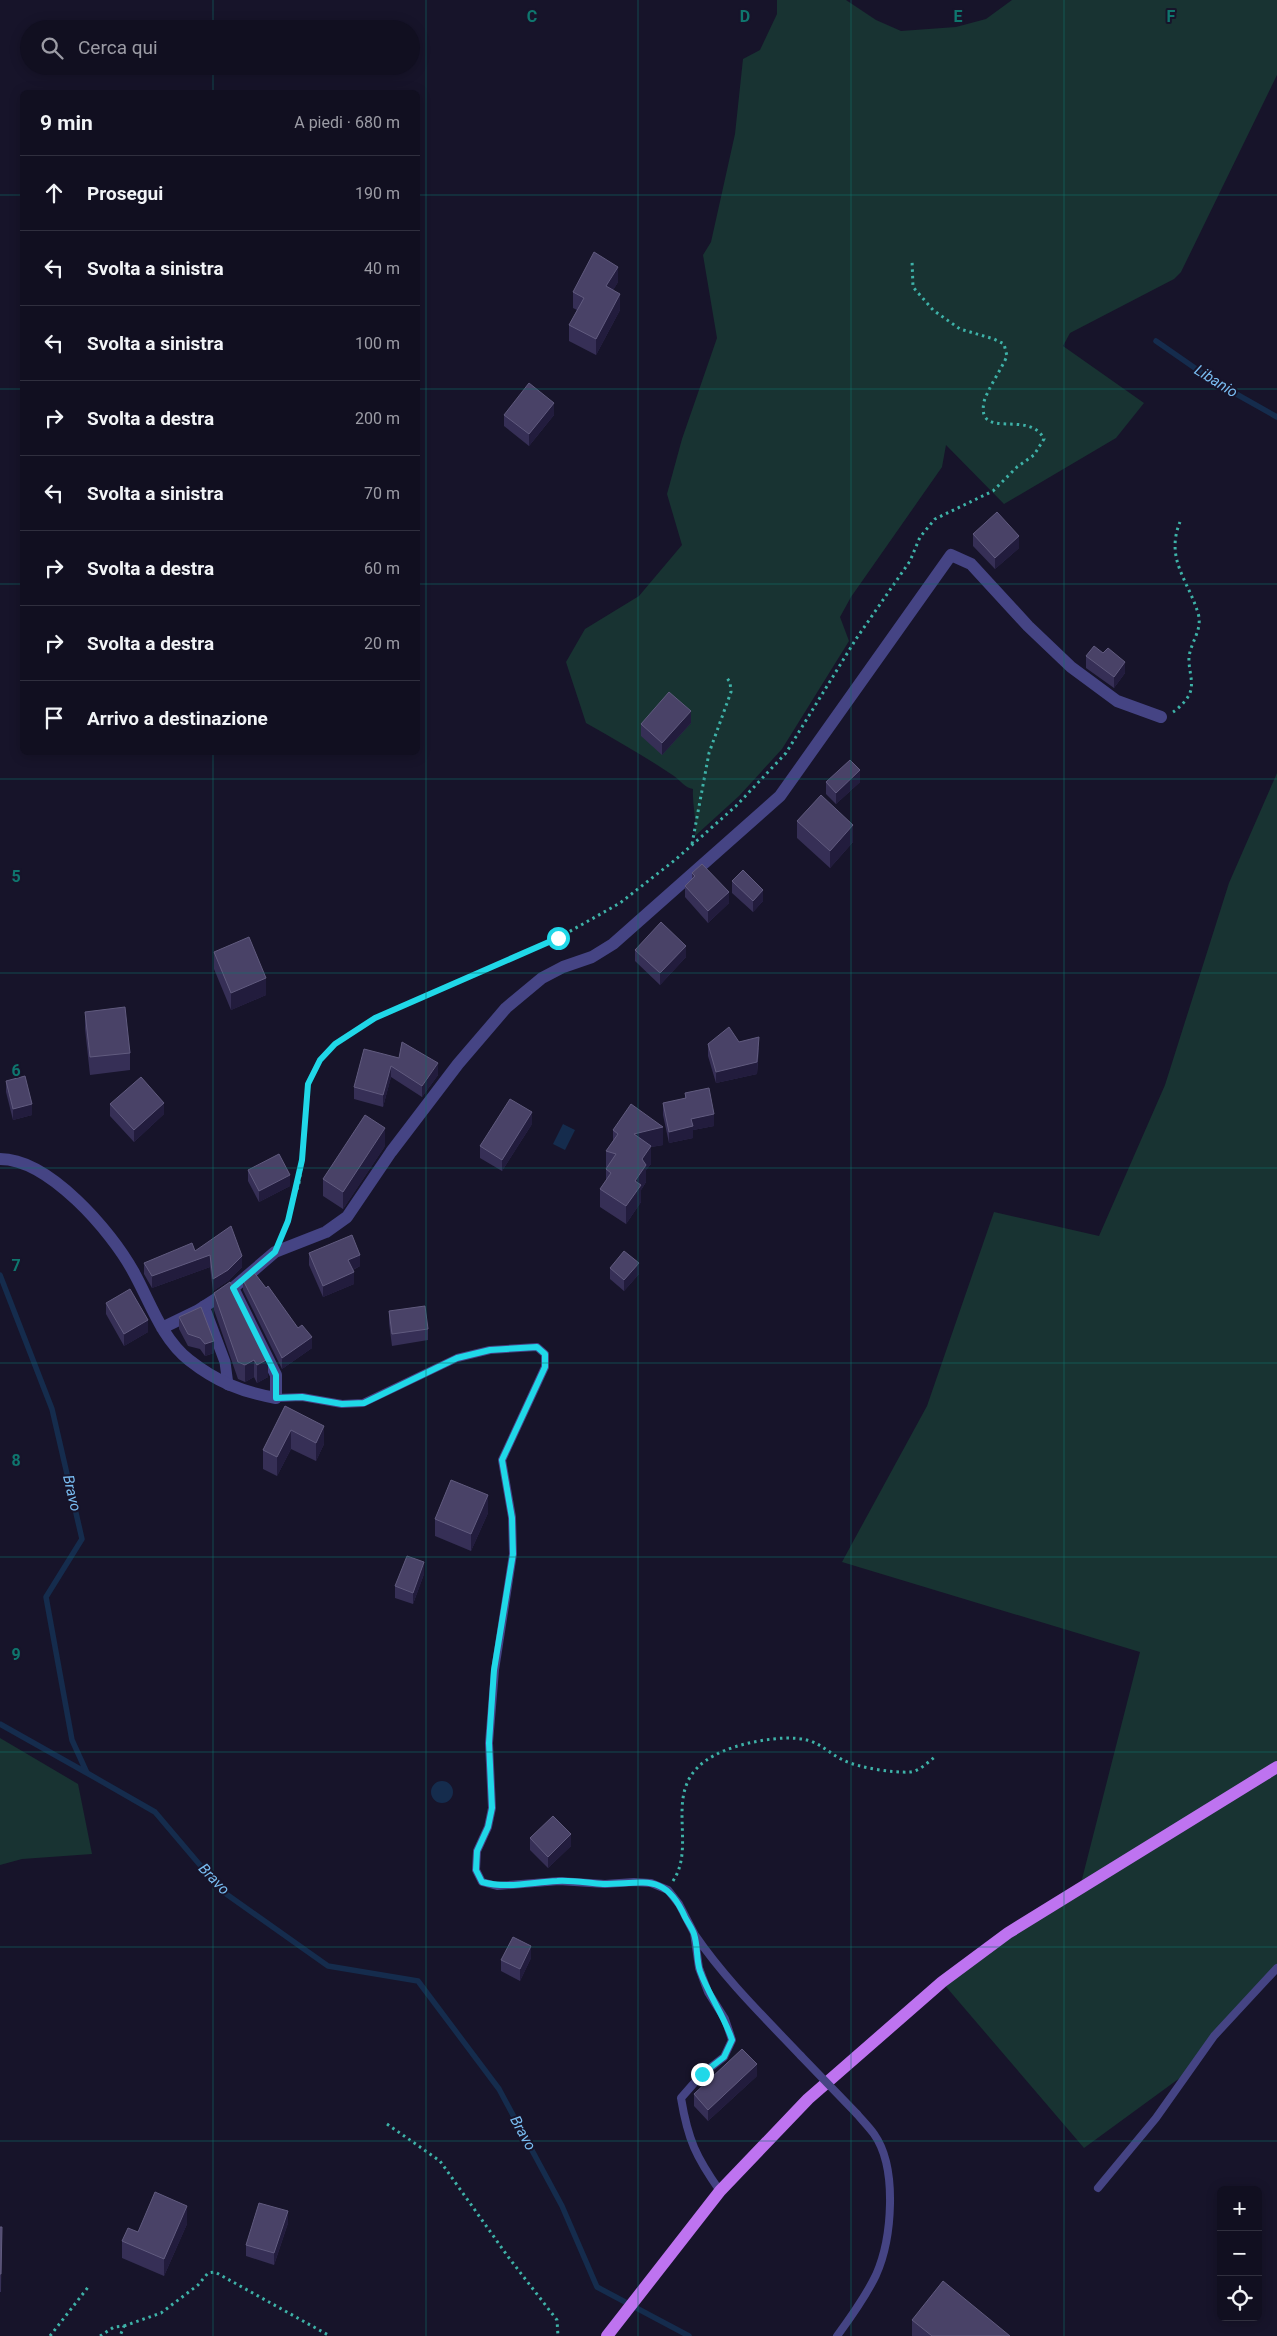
<!DOCTYPE html>
<html lang="it">
<head>
<meta charset="utf-8">
<style>
  :root { --surface:#110f20; --page:#1a1829; --text:#f1f3f6; --muted:#9c9ca5; --line:#302f3e }
  body { margin:0; font-family:Roboto,sans-serif; background:var(--page); color:var(--text) }
  .controls { position:absolute; right:15px; bottom:15px; display:grid; overflow:hidden; border-radius:8px; box-shadow:0 2px 12px #0003 }
  .controls button { width:45px; height:45px; display:grid; place-items:center; padding:0; border:0; border-bottom:1px solid var(--line); background:var(--surface); color:var(--text); font:25px sans-serif }
  .stop { position:absolute; width:15px; height:15px; margin:-11px; border:4px solid #20d8e8; border-radius:50%; background:#fff }
  .stop.end { background:#20d8e8; border-color:#fff; box-shadow:0 1px 5px #0008 }
  .list { margin:0; padding:0; list-style:none }
  h2 { display:flex; justify-content:space-between; align-items:center; height:65px; margin:0; padding:0 20px; font-size:21px }
  h2 small { font-size:16px; font-weight:400; color:var(--muted) }
  .list li { display:grid; grid-template-columns:32px 1fr auto; gap:15px; align-items:center; box-sizing:border-box; height:75px; padding:0 20px; border-top:1px solid var(--line) }
  .list b { display:block; font-size:19px; white-space:nowrap }
  .list em { font-size:16px; font-style:normal; color:var(--muted) }
  .icon { flex:none; width:28px; height:28px; fill:none; stroke:currentColor; stroke-width:2; stroke-linecap:round; stroke-linejoin:round }
  .map { position:relative; flex:none; width:1277px; height:2336px; overflow:hidden }
  .search { position:absolute; background:var(--surface); box-shadow:0 2px 12px #0003; left:20px; top:20px; width:400px; height:55px; display:flex; align-items:center; gap:12px; box-sizing:border-box; padding:0 18px; border-radius:28px; color:var(--muted); font-size:19px }
  .panel { position:absolute; background:var(--surface); box-shadow:0 2px 12px #0003; left:20px; top:90px; width:400px; height:665px; border-radius:8px }
  .map>svg:first-child { display:block }
  .green { fill:#183332 }
  .water { fill:#152c4d }
  .lines { fill:none; stroke-linecap:round; stroke-linejoin:round }
  .stream { stroke:#152c4d; stroke-width:5.5 }
  .path { stroke:#3eb2a8; stroke-width:3; stroke-dasharray:2.5 4; stroke-linecap:butt }
  .service { stroke:#454484; stroke-width:8 }
  .pedestrian { stroke:#454484; stroke-width:11 }
  .minor { stroke:#454484; stroke-width:12 }
  .primary { stroke:#be73f0; stroke-width:12 }
  .service-bridge { stroke:#454484; stroke-width:8 }
  .wall { fill:#362f56 }
  .shaded-wall { fill:#221c3d }
  .building { fill:#494267; stroke:#615b7f }
  .route { stroke:#20d8e8; stroke-width:6 }
  .grid { fill:none; stroke:#0f766e; stroke-width:1; stroke-opacity:0.55 }
  .labels { text-anchor:middle; dominant-baseline:central; stroke-width:4; stroke-linejoin:round; paint-order:stroke }
  .water-label { font-size:15px; font-style:italic; fill:#79bcf1; stroke:#17142a }
  .grid-label { font-size:16px; text-anchor:middle; font-weight:bold; fill:#0f766e; stroke:#17142a; stroke-width:4; stroke-linejoin:round; paint-order:stroke }
</style>
</head>
<body>
<div class="map">
<svg width="1277" height="2336" viewBox="0 0 1277 2336">
  <rect width="100%" height="100%" fill="#17142a"/>
  <path class="green" d="M777,0H846L876,20L901,31L956,27L986,19L1012,0H1277V75L1181,272L1174,279L1070,333L1063,346L1144,403L1116,438L1004,504L946,445L942,467L851,597L840,617L849,641L782,749L739,796L695,836C697,820 692,805 693,789C685,788 681,781 674,776C646,757 616,740 586,723L566,662L585,629L639,596L682,545L667,494L682,439L717,338L703,255L711,242L735,134L743,59L760,50L777,14Z
    M1277,773V1968L1188,2072L1084,2148L942,1982L1080,1887L1140,1652L842,1562L927,1406L994,1212L1099,1236L1165,1085L1229,883Z
    M0,1738L78,1784L92,1854L22,1859L0,1865Z"/>
  <path class="water" d="M563,1124L575,1130L565,1150L553,1144Z
    M431 1792a11 11 0 1 1 22 0a11 11 0 1 1-22 0Z"/>
  <g class="lines">
    <path class="stream" d="M1156,341L1215,382L1277,417
      M0,1275L52,1409L82,1539L46,1597L72,1740L87,1773L155,1812L222,1891L328,1966L418,1981L499,2089L562,2206L597,2287L689,2336
      M0,1724L87,1773"/>
    <path class="path" d="M1173,712C1178,709 1186,701 1189,695C1195,684 1188,669 1189,657C1191,641 1203,630 1198,613C1188,580 1165,559 1180,522
      M692,844L709,753L731,692L730,682L726,677
      M283,1233L299,1183L302,1161L308,1084L321,1060L335,1044L375,1018L558,938L590,920L620,903L675,860L736,806L786,753L856,639L910,561L920,537L935,519L993,491L1017,467L1034,455L1044,439C1030,409 976,441 984,402C986,392 1002,368 1007,356L1004,344L994,339L960,329L933,310L913,287L912,260
      M673,1881C699,1842 657,1785 715,1755C737,1743 783,1734 807,1740C822,1744 830,1754 843,1760C859,1768 893,1773 910,1772C920,1771 928,1762 936,1756
      M387,2124L440,2161L509,2258L557,2320L558,2336
      M124,2326L161,2313L198,2285L208,2273L215,2272L330,2336
      M50,2336L89,2286
      M100,2336L114,2327L124,2326L120,2336"/>
    <path class="service" d="M276,1398L302,1397L342,1404L363,1403L457,1358L490,1350L537,1347L545,1354V1367L502,1460L512,1517L513,1554L495,1670L489,1743L492,1808L488,1827L477,1851L476,1870L482,1882L497,1886L559,1881L605,1884L634,1882L651,1883L668,1890L679,1904L694,1933L699,1968L708,1992L725,2019L732,2040L724,2057L702,2074L681,2098C688,2140 696,2157 720,2191
      M695,1935C725,1979 764,2017 801,2056
      M1098,2188L1156,2118L1214,2036L1277,1968
      M837,2336C851,2317 866,2296 876,2275C892,2239 898,2168 874,2134C869,2127 862,2120 857,2114"/>
    <path class="pedestrian" d="M204,1306L225,1362L228,1385"/>
    <path class="minor" d="M0,1159C49,1159 111,1231 133,1271C150,1301 161,1338 189,1360C217,1382 242,1392 276,1398V1375L233,1288
      M162,1328L197,1311L233,1288L275,1252L326,1232L347,1217L391,1152L458,1064L506,1008L542,978L563,967L592,957L613,944L780,796L951,555L971,564L1028,626L1071,667L1117,701L1161,717"/>
    <path class="primary" d="M607,2336L720,2191L808,2099L942,1982L1008,1933L1277,1767"/>
    <path class="service-bridge" d="M801,2056L857,2114"/>
  </g>
  <path class="wall" d="M618,282L613,290L620,310L596,355L569,341V325L577,310L573,308V292Z
    M504,415H554L529,446L504,426Z
    M973,534L1019,548L995,569L973,546Z
    M1086,656L1125,673L1114,688L1086,668Z
    M691,723L662,755L641,736V724Z
    M826,782H860L836,804L826,794Z
    M797,821L853,842L830,868L797,838Z
    M692,873L729,903L708,923L685,897V886L692,879Z
    M732,881L763,901L753,912L732,893Z
    M635,950L686,957L660,985L635,961Z
    M214,952L266,995L231,1010L214,969Z
    M85,1012L130,1053V1070L90,1075L85,1029Z
    M739,1042L759,1048L757,1074L716,1083L708,1056V1044Z
    M399,1058L438,1075L422,1097L391,1077L383,1107L354,1099V1087Z
    M6,1081L32,1115L13,1120L6,1092Z
    M685,1093L714,1126L693,1130V1138L669,1143L663,1115V1103L685,1099Z
    M110,1104L164,1114L134,1142L110,1116Z
    M532,1124L502,1171L480,1158V1146Z
    M613,1130L663,1145L651,1147V1164L646,1170V1182L641,1190V1202L626,1224L600,1207V1189L606,1181V1151L613,1141Z
    M385,1146L343,1209L323,1196V1179Z
    M248,1170L290,1186L259,1202L248,1181Z
    M195,1251L242,1267L228,1281L213,1291L210,1267L152,1288L144,1274V1263Z
    M309,1253L360,1266L353,1270L354,1284L323,1297L309,1265Z
    M610,1268L639,1274L624,1291L610,1279Z
    M243,1280L312,1348L282,1369L243,1290Z
    M214,1293L268,1377L257,1383L254,1377L245,1382L238,1379L214,1310Z
    M106,1303L148,1332L124,1346L106,1314Z
    M389,1311L428,1329V1340L392,1346L389,1323Z
    M179,1317L214,1341V1353L205,1356L200,1349L188,1346L179,1329Z
    M285,1406L324,1444L316,1461L291,1449L277,1476L263,1469V1450Z
    M488,1513L471,1551L435,1536V1519Z
    M424,1574L413,1604L395,1598V1586Z
    M530,1838L571,1846L548,1868L530,1850Z
    M531,1958L520,1981L501,1971V1960Z
    M757,2076L708,2121L694,2106V2094Z
    M288,2223L274,2265L246,2256V2245Z
    M187,2224L164,2276L122,2258V2241L138,2232Z
    M0,2227H2L1,2292H0Z
    M912,2320L1010,2336H912Z"/>
  <path class="shaded-wall" d="M618,267V282L606,302V286Z
    M620,294V310L596,355V339Z
    M554,403V415L529,446V434Z
    M1019,536V548L995,569V558Z
    M1125,662V673L1114,688V677Z
    M691,711V723L662,755V743Z
    M860,770V782L836,804V793Z
    M853,825V842L830,868V851Z
    M763,890V901L753,912V901Z
    M729,892V903L708,923V911Z
    M686,946V957L660,985V973Z
    M266,978V995L231,1010V993Z
    M759,1037L757,1074L716,1083V1072Z
    M438,1063V1075L422,1097V1086Z
    M391,1066V1077L383,1107V1095Z
    M164,1103V1114L134,1142V1130Z
    M32,1104V1115L13,1120V1109Z
    M532,1112V1124L502,1171V1160Z
    M714,1114V1126L693,1130V1138L669,1143V1132L691,1119Z
    M663,1127V1145L651,1147V1164L646,1170V1182L641,1190V1202L626,1224V1206L634,1134Z
    M385,1128V1146L343,1209V1192Z
    M290,1175V1186L259,1202V1191Z
    M210,1255V1267L152,1288V1276Z
    M360,1255V1266L348,1272V1260Z
    M242,1256V1267L228,1281L213,1291V1279Z
    M639,1263V1274L624,1291V1280Z
    M354,1272V1284L323,1297V1286Z
    M148,1320V1332L124,1346V1334Z
    M312,1337V1348L282,1369V1358Z
    M214,1341V1353L205,1356V1344Z
    M268,1359V1377L257,1383V1365Z
    M254,1360V1377L245,1382V1365Z
    M324,1426V1444L316,1461V1443Z
    M291,1430V1449L277,1476V1457Z
    M488,1495V1513L471,1551V1534Z
    M424,1562V1574L413,1604V1593Z
    M571,1834V1846L548,1868V1857Z
    M531,1946V1958L520,1981V1969Z
    M757,2064V2076L708,2121V2110Z
    M187,2206V2224L164,2276V2259Z
    M288,2211V2223L274,2265V2253Z"/>
  <path class="building" d="M594,252L618,267L606,286L620,294L596,339L569,325L584,298L573,292Z
    M529,383L554,403L529,434L504,415Z
    M997,512L1019,536L995,558L973,534Z
    M1094,646L1103,653L1108,648L1125,662L1114,677L1086,656Z
    M669,692L691,711L662,743L641,724Z
    M850,760L860,770L836,793L826,782Z
    M821,795L853,825L830,851L797,821Z
    M702,864L729,892L708,911L685,886L695,876L692,873Z
    M743,870L763,890L753,901L732,881Z
    M661,922L686,946L660,973L635,950Z
    M249,937L266,978L231,993L214,952Z
    M125,1007L130,1053L90,1057L85,1012Z
    M729,1027L739,1042L759,1037L757,1062L716,1072L708,1044Z
    M402,1042L438,1063L422,1086L391,1066L383,1095L354,1087L364,1049L399,1058Z
    M25,1076L32,1104L13,1109L6,1081Z
    M141,1077L164,1103L134,1130L110,1104Z
    M709,1088L714,1114L691,1119L693,1126L669,1132L663,1103L686,1098L685,1093Z
    M510,1099L532,1112L502,1160L480,1146Z
    M631,1104L663,1127L634,1134L651,1146L642,1159L646,1165L635,1181L641,1185L626,1206L600,1189L611,1173L606,1169L616,1154L606,1151L618,1134L613,1130Z
    M365,1115L385,1128L343,1192L323,1179Z
    M279,1154L290,1175L259,1191L248,1170Z
    M231,1226L242,1256L228,1270L213,1279L210,1255L152,1276L144,1263L192,1243L195,1251Z
    M352,1235L360,1255L348,1260L354,1272L323,1286L309,1253Z
    M624,1251L639,1263L624,1280L610,1268Z
    M253,1271L266,1288L268,1286L298,1328L302,1325L312,1337L282,1358L243,1280Z
    M230,1282L268,1359L257,1365L254,1360L245,1365L238,1362L214,1293Z
    M130,1289L148,1320L124,1334L106,1303Z
    M425,1306L428,1329L392,1334L389,1311Z
    M201,1307L214,1341L205,1344L200,1338L188,1334L179,1317Z
    M285,1406L324,1426L316,1443L291,1430L277,1457L263,1450Z
    M451,1480L488,1495L471,1534L435,1519Z
    M407,1556L424,1562L413,1593L395,1586Z
    M553,1816L571,1834L548,1857L530,1838Z
    M513,1937L531,1946L520,1969L501,1960Z
    M742,2049L757,2064L708,2110L694,2094Z
    M155,2192L187,2206L164,2259L122,2241L128,2228L138,2232Z
    M259,2203L288,2211L274,2253L246,2245Z
    M0,2227H2L1,2274H0Z
    M943,2281L1010,2336H932L912,2320Z"/>
  <g class="lines">
    <path class="route" d="M558,938L375,1018L335,1044L320,1060L308,1084L302,1160L288,1221L275,1252L233,1288L276,1375V1398L302,1397L342,1404L364,1403L457,1358L490,1350L537,1347L545,1354V1367L502,1460L512,1518L513,1554L494,1670L489,1743L492,1808L488,1827L477,1851L476,1870L482,1882C508,1889 532,1882 557,1881C572,1880 588,1883 603,1884C644,1884 665,1872 685,1917C688,1923 692,1928 694,1934C698,1946 696,1959 700,1971C709,1996 724,2015 732,2040L724,2057L702,2074"/>
  </g>
  <path class="grid" d="M213,0V29M426,0V2336M638,0V2336M851,0V2336M1064,0V2336M213,66V92M0,195H22M418,195H1277M0,389H22M418,389H1277M0,584H22M418,584H1277M213,752V2336M0,779H1277M0,973H1277M0,1168H1277M0,1363H1277M0,1557H1277M0,1752H1277M0,1947H1277M0,2141H1277"/>
  <g class="labels">
    <g class="water-label">
      <text transform="translate(1216 381) rotate(32)">Libanio</text>
      <text transform="translate(72 1493) rotate(77)">Bravo</text>
      <text transform="translate(214 1879) rotate(46)">Bravo</text>
      <text transform="translate(523 2133) rotate(61)">Bravo</text>
    </g>
  </g>
  <g class="grid-label">
    <text x="532" y="22">C</text>
    <text x="745" y="22">D</text>
    <text x="958" y="22">E</text>
    <text x="1171" y="22">F</text>
    <text x="16" y="882">5</text>
    <text x="16" y="1076">6</text>
    <text x="16" y="1271">7</text>
    <text x="16" y="1466">8</text>
    <text x="16" y="1660">9</text>
  </g>
</svg>
<div class="controls">
<button>+</button>
<button>−</button>
<button><svg class="icon" aria-label="locate" viewBox="0 0 24 24"><circle cx="12" cy="12" r="6"/><path d="M12 2v4M12 18v4M2 12h4M18 12h4"/></svg></button>
</div>
<div class="stop" style="left:558px;top:938px"></div>
<div class="stop end" style="left:702px;top:2074px"></div>
<div class="search"><svg class="icon" aria-label="search" viewBox="0 0 24 24"><circle cx="10" cy="10" r="6"/><path d="M15 15l6 6"/></svg>Cerca qui</div>
<section class="panel">
<h2>9 min<small>A piedi · 680 m</small></h2>
<ul class="list">
<li><svg class="icon" aria-label="ahead" viewBox="0 0 24 24"><path d="M12 20V5M6 11l6-6 6 6"/></svg><div><b>Prosegui</b></div><em>190 m</em></li>
<li><svg class="icon" aria-label="left" viewBox="0 0 24 24"><path d="M17 20v-9H6M10 6l-5 5 5 5"/></svg><div><b>Svolta a sinistra</b></div><em>40 m</em></li>
<li><svg class="icon" aria-label="left" viewBox="0 0 24 24"><path d="M17 20v-9H6M10 6l-5 5 5 5"/></svg><div><b>Svolta a sinistra</b></div><em>100 m</em></li>
<li><svg class="icon" aria-label="right" viewBox="0 0 24 24"><path d="M7 20v-9h11M14 6l5 5-5 5"/></svg><div><b>Svolta a destra</b></div><em>200 m</em></li>
<li><svg class="icon" aria-label="left" viewBox="0 0 24 24"><path d="M17 20v-9H6M10 6l-5 5 5 5"/></svg><div><b>Svolta a sinistra</b></div><em>70 m</em></li>
<li><svg class="icon" aria-label="right" viewBox="0 0 24 24"><path d="M7 20v-9h11M14 6l5 5-5 5"/></svg><div><b>Svolta a destra</b></div><em>60 m</em></li>
<li><svg class="icon" aria-label="right" viewBox="0 0 24 24"><path d="M7 20v-9h11M14 6l5 5-5 5"/></svg><div><b>Svolta a destra</b></div><em>20 m</em></li>
<li><svg class="icon" aria-label="arrive" viewBox="0 0 24 24"><path d="M6 21V4h12l-3 4 3 4H6"/></svg><div><b>Arrivo a destinazione</b></div></li>
</ul>
</section>
</div>
</body>
</html>
